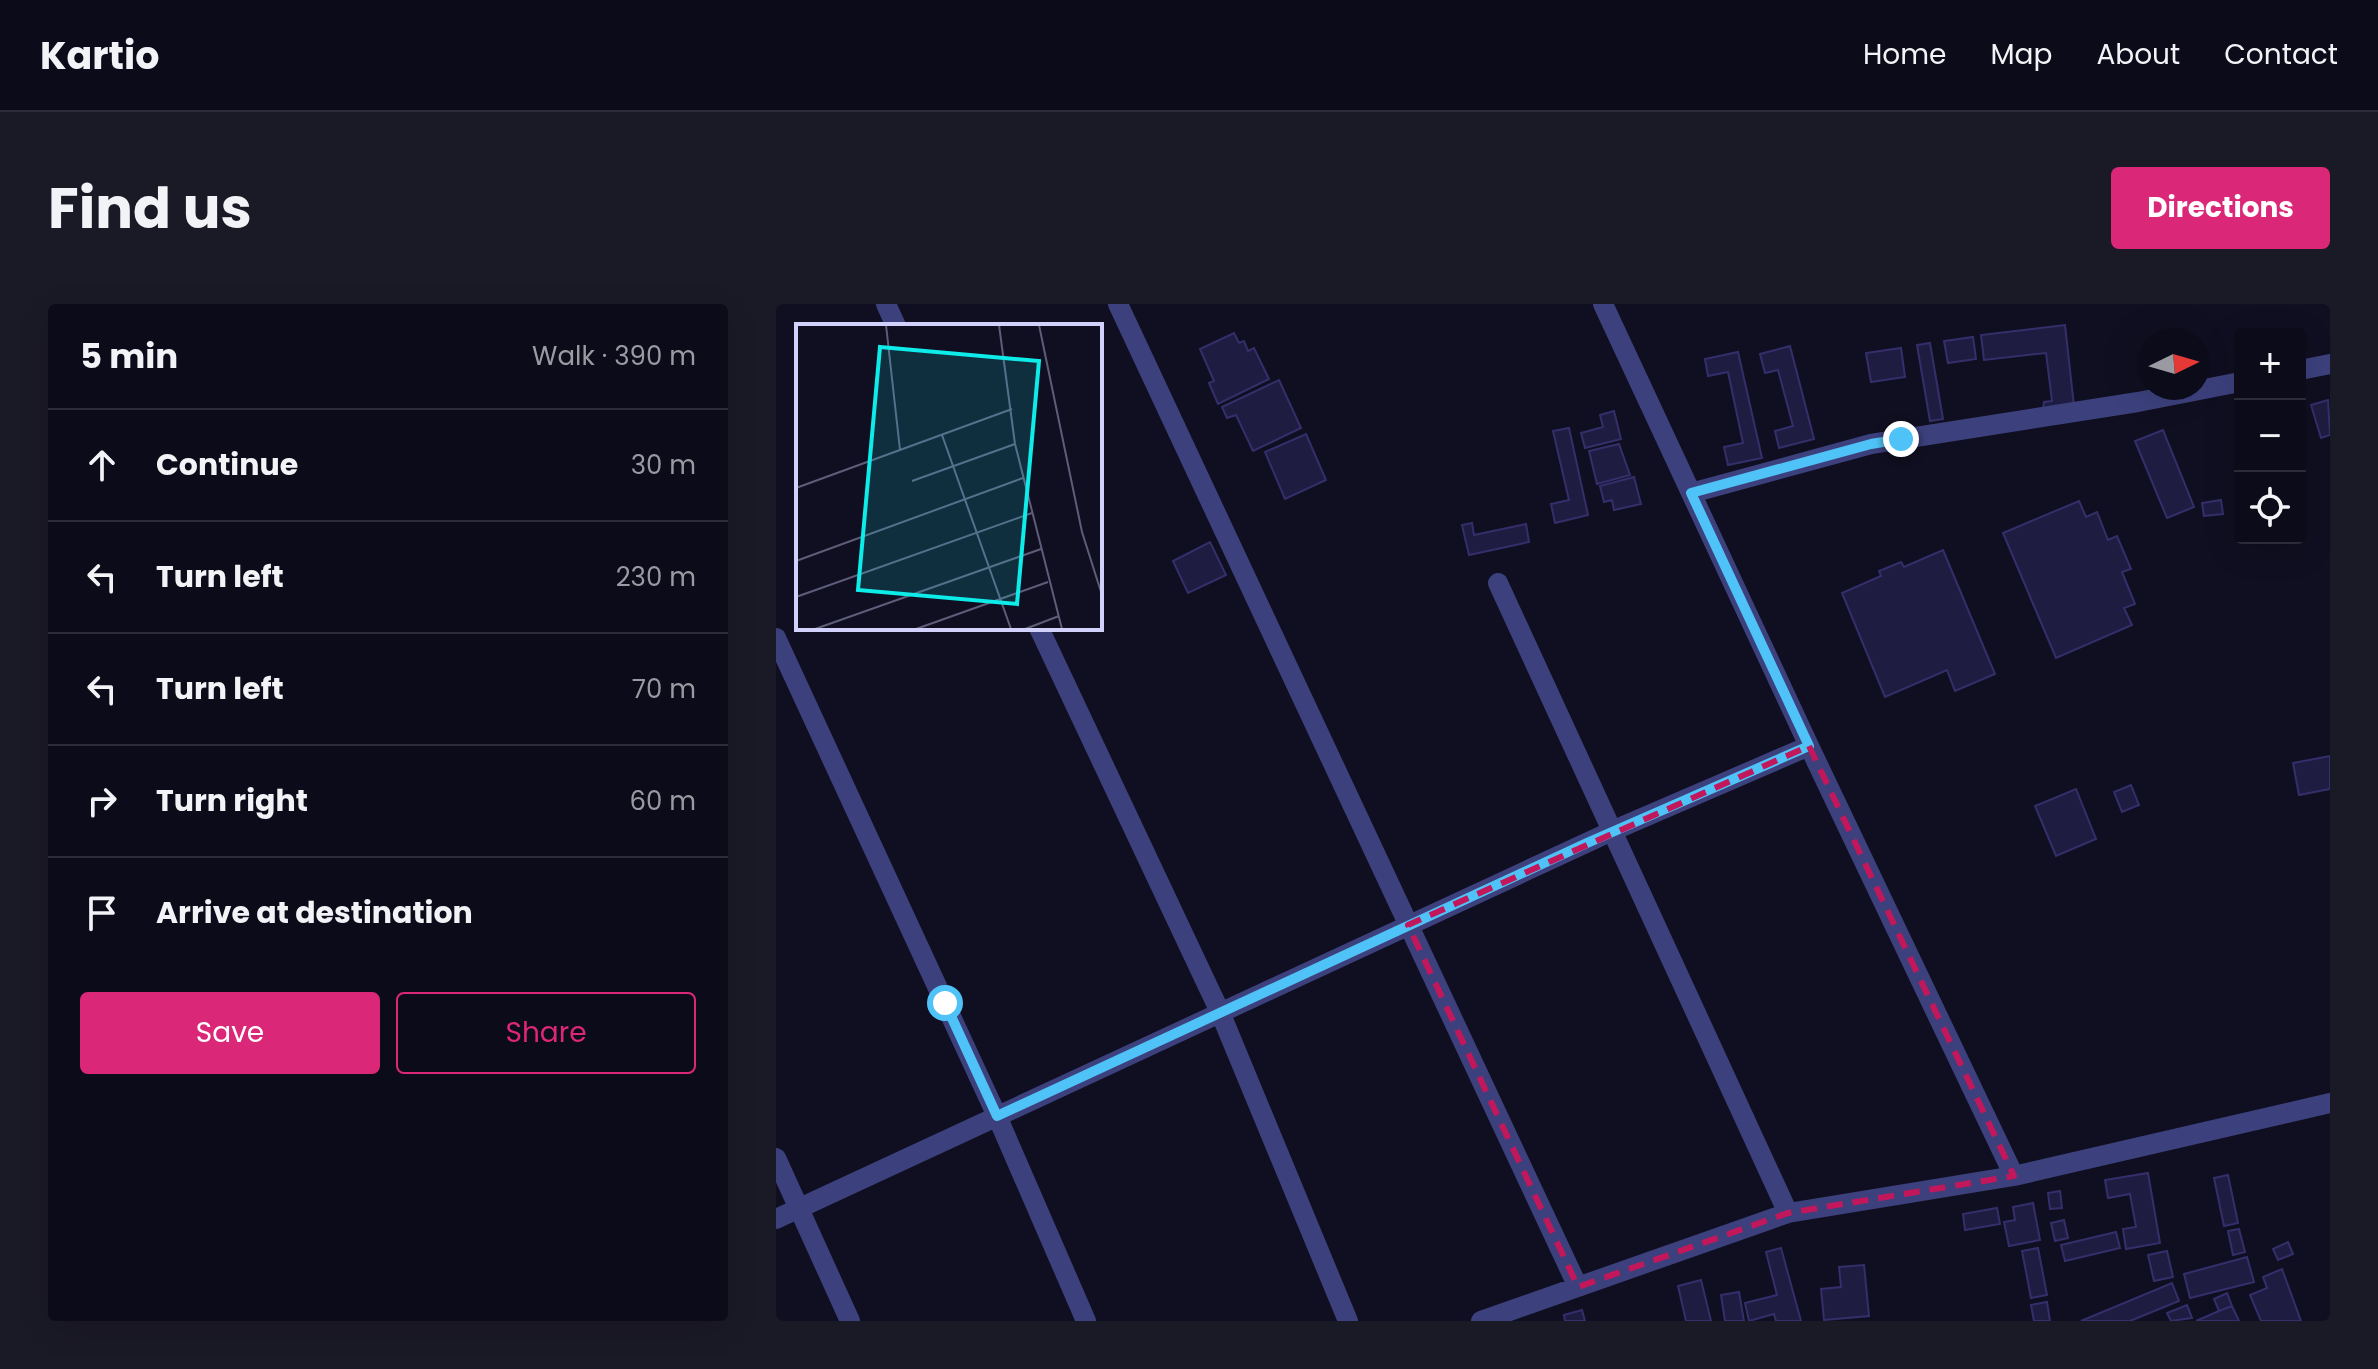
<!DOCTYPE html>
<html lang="en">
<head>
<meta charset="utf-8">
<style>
  :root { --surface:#0c0b19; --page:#1a1926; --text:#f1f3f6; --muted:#9a9ba2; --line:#2c2b38; --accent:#db2777 }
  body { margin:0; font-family:Poppins,sans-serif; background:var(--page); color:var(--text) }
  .controls { position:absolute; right:24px; top:24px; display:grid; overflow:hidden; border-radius:8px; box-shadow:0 8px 32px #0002 }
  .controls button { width:72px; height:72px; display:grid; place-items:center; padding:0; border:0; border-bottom:2px solid var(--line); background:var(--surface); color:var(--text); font:40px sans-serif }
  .compass { position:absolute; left:1362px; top:24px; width:72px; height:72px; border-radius:50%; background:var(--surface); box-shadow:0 8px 32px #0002; rotate:85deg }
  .stop { position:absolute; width:24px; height:24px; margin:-18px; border:6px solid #4fc3f7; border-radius:50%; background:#fff }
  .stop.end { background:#4fc3f7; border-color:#fff; box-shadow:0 2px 8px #0008 }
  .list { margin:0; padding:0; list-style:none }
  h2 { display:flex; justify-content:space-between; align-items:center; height:104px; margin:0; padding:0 32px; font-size:34px }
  h2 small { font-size:26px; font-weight:400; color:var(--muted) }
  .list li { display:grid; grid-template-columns:52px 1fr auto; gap:24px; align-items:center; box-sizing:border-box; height:112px; padding:0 32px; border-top:2px solid var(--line) }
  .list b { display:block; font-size:30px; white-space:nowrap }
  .list em { font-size:26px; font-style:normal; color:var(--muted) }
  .actions { display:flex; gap:16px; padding:24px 32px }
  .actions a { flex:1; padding:18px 0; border:2px solid var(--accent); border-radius:8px; text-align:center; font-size:28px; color:var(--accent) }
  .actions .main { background:var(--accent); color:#fff }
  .icon { flex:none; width:44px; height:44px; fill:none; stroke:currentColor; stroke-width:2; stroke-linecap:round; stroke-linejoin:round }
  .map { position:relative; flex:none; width:1554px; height:1017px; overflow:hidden; border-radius:8px }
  header { display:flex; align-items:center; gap:48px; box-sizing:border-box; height:112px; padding:0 40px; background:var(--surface); border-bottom:2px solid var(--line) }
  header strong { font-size:38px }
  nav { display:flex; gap:44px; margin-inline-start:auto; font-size:28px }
  .intro { display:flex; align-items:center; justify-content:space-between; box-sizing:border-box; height:192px; padding:0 48px }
  h1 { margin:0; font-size:56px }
  .button { padding:20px 36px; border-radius:8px; background:var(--accent); color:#fff; font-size:28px; font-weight:700 }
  main { display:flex; gap:48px; padding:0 48px }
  aside { flex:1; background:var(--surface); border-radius:8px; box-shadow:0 8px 32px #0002 }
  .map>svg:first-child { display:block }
  .building { fill:#1f1c41; stroke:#342f6b; stroke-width:2 }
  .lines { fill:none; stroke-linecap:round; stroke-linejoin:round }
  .minor { stroke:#3c417d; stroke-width:20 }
  .route { stroke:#4fc3f7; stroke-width:10 }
  .marked { fill:none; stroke:#c2185b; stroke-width:6; stroke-dasharray:16 10; stroke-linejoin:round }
  .inset-road { fill:none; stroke:#5d5d79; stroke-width:2 }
  .view { fill:#0eece9; fill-opacity:0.15; stroke:#0eece9; stroke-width:4 }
  .inset-edge { fill:none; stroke:#d1d1fc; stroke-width:4 }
</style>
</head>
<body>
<header>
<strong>Kartio</strong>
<nav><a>Home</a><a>Map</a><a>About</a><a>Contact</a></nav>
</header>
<div class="intro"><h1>Find us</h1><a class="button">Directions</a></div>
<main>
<aside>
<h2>5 min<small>Walk · 390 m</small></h2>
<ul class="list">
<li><svg class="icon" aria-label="ahead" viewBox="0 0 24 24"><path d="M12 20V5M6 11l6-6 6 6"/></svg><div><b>Continue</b></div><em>30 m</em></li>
<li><svg class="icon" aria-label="left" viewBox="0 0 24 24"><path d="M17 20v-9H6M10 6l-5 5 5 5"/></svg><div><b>Turn left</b></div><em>230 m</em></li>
<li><svg class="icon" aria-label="left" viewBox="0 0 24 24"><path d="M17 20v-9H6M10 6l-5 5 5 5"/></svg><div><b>Turn left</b></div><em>70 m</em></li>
<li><svg class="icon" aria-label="right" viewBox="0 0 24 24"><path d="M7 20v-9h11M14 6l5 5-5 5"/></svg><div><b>Turn right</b></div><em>60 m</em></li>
<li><svg class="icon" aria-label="arrive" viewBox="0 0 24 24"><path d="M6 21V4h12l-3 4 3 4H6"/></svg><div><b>Arrive at destination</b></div></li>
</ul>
<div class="actions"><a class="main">Save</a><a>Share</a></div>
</aside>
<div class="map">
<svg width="1554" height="1017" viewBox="0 0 1554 1017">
  <rect width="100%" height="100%" fill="#100f21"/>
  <path class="building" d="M1289,21L1298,102L1267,107L1268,98L1276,97L1270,49L1208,56L1205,31Z
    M458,29L463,39L468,37L472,47L478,44L493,75L442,100L433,79L438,77L424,45Z
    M1197,33L1200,55L1172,59L1168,37Z
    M1154,39L1167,115L1154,117L1141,41Z
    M1014,42L1038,135L1003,144L999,127L1017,122L1002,66L989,69L984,50Z
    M1125,44L1129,73L1095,78L1090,49Z
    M962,48L986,154L952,161L948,143L967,139L952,68L932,72L929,55Z
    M503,76L525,124L477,147L460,111L451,114L446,103Z
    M1552,96L1554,131L1545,134L1535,101Z
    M838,107L845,135L809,144L805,129L827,123L824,111Z
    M793,124L812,211L779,219L775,200L793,196L777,127Z
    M1387,126L1418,203L1391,214L1359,137Z
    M530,130L550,176L509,195L489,148Z
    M843,140L854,171L821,180L813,147Z
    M858,173L865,200L838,206L836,196L828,198L824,182Z
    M1445,196L1447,210L1428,212L1426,199Z
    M1303,197L1310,213L1321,208L1332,236L1341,232L1355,265L1346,268L1359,300L1348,304L1356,321L1280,354L1227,229Z
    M696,219L698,231L750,220L753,238L693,251L686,221Z
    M434,238L450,271L412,289L397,257Z
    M1167,246L1219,370L1179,387L1171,366L1109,393L1066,289L1105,272L1103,267L1125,258L1128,263Z
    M1554,452V485L1523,491L1517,459Z
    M1355,481L1363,501L1346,508L1338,488Z
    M1300,485L1320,535L1280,552L1259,502Z
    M1372,869L1384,939L1350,945L1347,925L1360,923L1354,890L1332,894L1329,876Z
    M1452,871L1462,919L1448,922L1438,874Z
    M1284,887L1286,904L1274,905L1272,889Z
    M1257,899L1264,936L1233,942L1228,918L1239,916L1237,903Z
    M1221,904L1224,920L1189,926L1187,910Z
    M1288,916L1292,934L1279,937L1275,919Z
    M1463,925L1469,948L1457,951L1452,927Z
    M1340,928L1344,944L1289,957L1285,941Z
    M1512,938L1517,950L1502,956L1497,945Z
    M1005,944L1025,1017H1000L998,1010L973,1017L969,999L1001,991L990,948Z
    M1262,944L1271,991L1255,994L1246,947Z
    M1391,947L1397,973L1378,977L1372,951Z
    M1471,953L1478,978L1414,994L1408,970Z
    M1088,961L1093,1012L1048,1016L1045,985L1065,983L1063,963Z
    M1506,965L1525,1017H1485L1474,991L1491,984L1487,973Z
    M925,976L935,1017H910L902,982Z
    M1396,979L1403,997L1354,1017H1305Z
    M963,988L968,1017H949L945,991Z
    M1451,989L1456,1002L1443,1007L1438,995Z
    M1271,998L1274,1017H1258L1255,1001Z
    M1411,1001L1416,1014L1395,1017L1391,1009Z
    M1456,1002L1463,1017H1420L1443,1007Z
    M806,1006L809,1017H789L788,1011Z"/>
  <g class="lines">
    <path class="minor" d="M110,0L120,22
      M342,0L802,983
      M827,0L1033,442L1238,872
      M1524,66L1554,60
      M915,189L1095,140L1362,98L1464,78
      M722,279L1012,909
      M263,324L444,708L572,1017
      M0,334L221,812L310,1017
      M0,854L74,1017
      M0,915L836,527L1033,442
      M705,1017L1012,909L1238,872L1554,799"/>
  </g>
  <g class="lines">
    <path class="route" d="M169,699L221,812L811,539L1033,442L915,189L1095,140L1125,135"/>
  </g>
  <path class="marked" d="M1033,442L1238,872L1012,909L802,983L632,621Z"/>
  <g transform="translate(20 20)">
    <rect width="306" height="306" fill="#100f21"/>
    <path class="inset-road" d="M90,1L104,126M203,1L219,120L266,305M243,1L286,208L306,271M146,111L215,305M116,157L219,120M0,164L216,85M0,237L227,154M0,273L236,189M19,305L245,225M120,305L252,258M229,305L263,292"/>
    <path class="view" d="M84,23L243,37L221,280L62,266Z"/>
    <rect width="306" height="306" class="inset-edge"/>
  </g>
</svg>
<div class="controls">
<button>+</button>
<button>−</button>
<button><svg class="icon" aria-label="locate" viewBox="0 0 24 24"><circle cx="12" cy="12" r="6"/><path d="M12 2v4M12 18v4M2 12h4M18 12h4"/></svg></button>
</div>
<svg class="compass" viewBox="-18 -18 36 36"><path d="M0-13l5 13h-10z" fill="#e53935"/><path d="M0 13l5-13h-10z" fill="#9a9ba2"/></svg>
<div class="stop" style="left:169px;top:699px"></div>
<div class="stop end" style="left:1125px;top:135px"></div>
</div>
</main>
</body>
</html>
